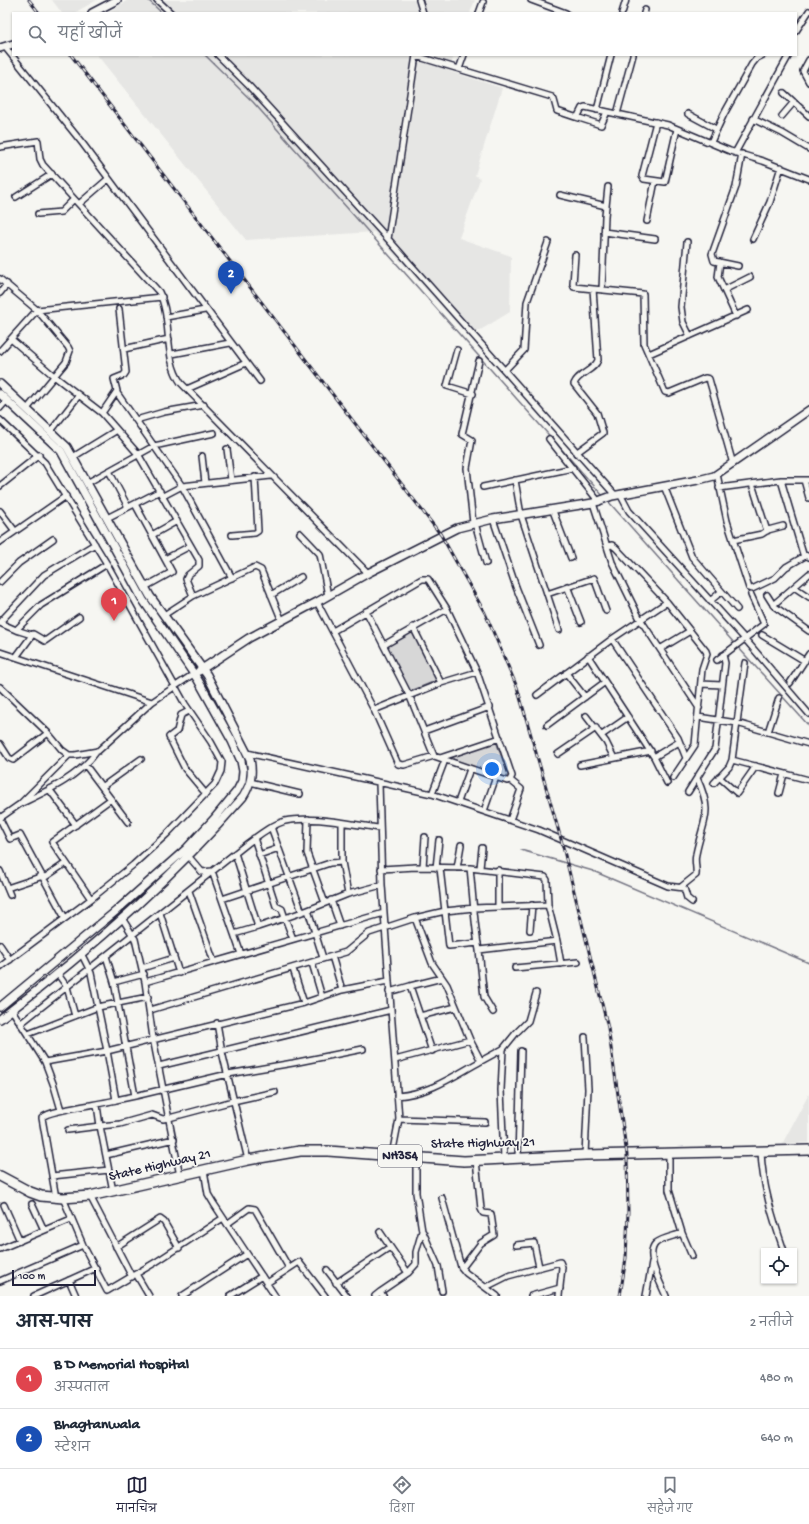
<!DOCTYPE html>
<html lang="hi">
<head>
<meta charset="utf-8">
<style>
  :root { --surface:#fff; --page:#f2f2f3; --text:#1f2937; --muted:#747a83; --line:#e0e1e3; --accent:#22223b }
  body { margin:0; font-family:"Gochi Hand","Playpen Sans Deva",sans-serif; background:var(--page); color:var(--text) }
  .controls { position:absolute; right:12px; bottom:12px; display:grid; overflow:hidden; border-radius:0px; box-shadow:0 1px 3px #0004 }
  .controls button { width:36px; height:36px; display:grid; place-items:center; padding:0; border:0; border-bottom:1px solid var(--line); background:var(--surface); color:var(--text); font:20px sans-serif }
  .scale { position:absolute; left:12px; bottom:10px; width:84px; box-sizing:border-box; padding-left:4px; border:2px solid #22223b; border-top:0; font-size:11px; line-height:14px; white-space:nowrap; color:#22223b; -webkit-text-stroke:3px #f6f6f2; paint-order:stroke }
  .you { position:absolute; left:492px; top:769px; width:14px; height:14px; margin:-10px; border:3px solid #fff; border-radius:50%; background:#1a73e8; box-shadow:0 0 0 6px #1a73e833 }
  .badge { display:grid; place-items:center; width:26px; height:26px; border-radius:50%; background:var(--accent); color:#fff; font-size:13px; font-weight:700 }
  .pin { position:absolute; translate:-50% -33px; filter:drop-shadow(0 1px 2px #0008) }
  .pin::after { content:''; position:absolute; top:21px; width:14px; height:12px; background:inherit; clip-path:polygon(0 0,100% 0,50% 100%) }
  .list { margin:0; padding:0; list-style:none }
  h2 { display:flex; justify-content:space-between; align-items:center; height:52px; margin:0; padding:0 16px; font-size:17px }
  h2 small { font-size:13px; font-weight:400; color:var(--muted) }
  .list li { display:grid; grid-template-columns:26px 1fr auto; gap:12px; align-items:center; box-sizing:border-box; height:60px; padding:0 16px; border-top:1px solid var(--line) }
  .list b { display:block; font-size:15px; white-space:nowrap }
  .list p { margin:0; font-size:13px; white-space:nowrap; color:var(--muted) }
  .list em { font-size:13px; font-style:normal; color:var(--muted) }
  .icon { flex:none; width:22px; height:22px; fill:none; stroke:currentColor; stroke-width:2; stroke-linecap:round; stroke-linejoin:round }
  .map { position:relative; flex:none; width:809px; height:1296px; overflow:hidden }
  .search { position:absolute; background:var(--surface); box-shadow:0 1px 3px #0004; left:12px; right:12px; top:12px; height:44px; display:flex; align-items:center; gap:10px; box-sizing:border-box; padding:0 14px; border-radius:0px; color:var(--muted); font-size:15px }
  .sheet { height:172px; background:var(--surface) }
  nav { display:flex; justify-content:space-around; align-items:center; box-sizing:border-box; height:56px; border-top:1px solid var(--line); background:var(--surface); font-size:11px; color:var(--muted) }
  nav a { display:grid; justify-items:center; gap:2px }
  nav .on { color:var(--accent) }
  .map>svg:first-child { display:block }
  .built { fill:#e6e6e4 }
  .green { fill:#d7d7d7; stroke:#7c7c89 }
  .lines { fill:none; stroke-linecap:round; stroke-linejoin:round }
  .stream { stroke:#757583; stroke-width:1.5 }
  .street-casing { stroke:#22223b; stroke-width:8 }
  .secondary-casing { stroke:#22223b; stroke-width:10 }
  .highway-casing { stroke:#22223b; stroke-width:12 }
  .street { stroke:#f6f6f2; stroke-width:5 }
  .secondary { stroke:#f6f6f2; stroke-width:7 }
  .highway { stroke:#f6f6f2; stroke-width:9 }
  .rail-casing { stroke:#22223b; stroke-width:3 }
  .rail { stroke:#f6f6f2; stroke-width:1.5; stroke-dasharray:4.5; stroke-linecap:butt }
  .labels { text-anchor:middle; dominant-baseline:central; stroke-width:3.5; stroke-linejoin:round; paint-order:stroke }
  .shield { fill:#f6f6f2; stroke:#626272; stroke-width:1 }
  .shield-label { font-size:13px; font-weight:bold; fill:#22223b }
  .street-label { font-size:14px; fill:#22223b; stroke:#f6f6f2 }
</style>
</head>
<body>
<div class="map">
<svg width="809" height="1296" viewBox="0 0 809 1296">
  <rect width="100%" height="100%" fill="#f6f6f2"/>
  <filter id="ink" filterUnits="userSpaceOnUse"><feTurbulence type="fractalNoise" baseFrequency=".025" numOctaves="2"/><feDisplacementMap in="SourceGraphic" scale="8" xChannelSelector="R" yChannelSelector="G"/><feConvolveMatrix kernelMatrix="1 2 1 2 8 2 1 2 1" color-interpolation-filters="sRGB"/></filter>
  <g filter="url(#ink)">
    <path class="built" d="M52,0H97L74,13H62Z
      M128,0H475L470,13H107Z
      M97,55H454L449,71L502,88L475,175L480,179L459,238L511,256L510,312L469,337L374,232L246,240Z
      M809,1094V1143L782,1144Z"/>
    <path class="green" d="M413,631L437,680L410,691L385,646Z
      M496,742L508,775L505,777L453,760V757Z"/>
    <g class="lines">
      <path class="stream" d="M148,0L162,13
        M205,55L253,102L603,496
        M607,500L735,644
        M737,646L809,726
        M521,850L593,871L809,963"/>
      <defs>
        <path id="street" d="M157,0L171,13
          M419,0L423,13
          M531,0L566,13
          M479,13L483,2
          M622,13L626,0
          M644,13L645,10
          M796,31L809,11
          M5,47L83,144L260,381
          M218,55L249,86L388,239
          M416,55L388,239L615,495
          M416,56L552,97L554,100L557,111L575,117L578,116L582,108L585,107L668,125L730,151L763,161L809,179
          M809,60L803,71L809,82
          M459,69L464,55
          M784,93L809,116
          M597,110L611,55
          M617,114L633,55
          M688,114L716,129
          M782,116L794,102
          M576,117L601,125L607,112
          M753,119L782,133L809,149
          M656,122L642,176L644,179L665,182L677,129
          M711,142L724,114L752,64L757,58L763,55
          M0,147L38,141L40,159L43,165L159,292C173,320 163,358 181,383L368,573
          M735,153L789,55
          M560,195L606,206
          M16,197L52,174
          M79,204L108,179
          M38,214L61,212L74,199
          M647,221L655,181
          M604,232L655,239
          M753,239L770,202L781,167
          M687,242L681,307L683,322L690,336
          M575,255L573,284L574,287L643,294L644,344L665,392L669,393L705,378L709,379L733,464
          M720,262L718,277L736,316
          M738,266L714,261L712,254L736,187L742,154
          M0,279L37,310L162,297
          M602,290L605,216L608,187
          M724,290L750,277
          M0,293L7,284
          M166,317L205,310
          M11,339L54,376L102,413L117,430L138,454L199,560V566L188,575L186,579L193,596L164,615
          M124,349L169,339
          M457,350L447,386L473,394
          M0,351L37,310L68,347L70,351L66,362L27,409
          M172,354L230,343
          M649,354L748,310
          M505,370L524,350L527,302L548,242
          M187,389L246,363
          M117,393L182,486L163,496
          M0,408L7,400
          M102,413L117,391L114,379L124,375L126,372L119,309
          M0,420L45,463L107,564L185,704L211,742L222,762L221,771L215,784L167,834L133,865L91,899L0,967
          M136,420L164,412L204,405
          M51,431L79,395
          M549,439L599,502
          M227,449L231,480
          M576,453L603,433L597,413L574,384C578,373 594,371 598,360L593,289
          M202,456L205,483
          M73,457L117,430
          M109,471L128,507
          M717,474L727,521L749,588L752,589L775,578L786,567L805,556
          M515,480L521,515L559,630
          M781,480L803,554L809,557
          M804,480L809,498
          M87,483L154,446L214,433
          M752,484L767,531
          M0,486L39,455
          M664,486L692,557L737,609
          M483,487L573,468
          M719,488L781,480H809
          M620,494L629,511L745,639L809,714
          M593,503L612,562L640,619L699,708
          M135,504L172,572L145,587
          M0,511L15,531
          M553,511L571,558
          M107,518L160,491
          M493,519L516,587L539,645
          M473,523L467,468L472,440L462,434L479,361
          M475,523L486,563
          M300,533L320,554L328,596
          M152,535L177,521
          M232,535L255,533L258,531L255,477
          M733,540L762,534L768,530L783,526
          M0,542L66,496
          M607,546L612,545L616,548L667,602L706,651L707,654L702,669L695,745L673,778
          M165,559L190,546
          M232,578L182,486L271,476
          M0,582L19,563L53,539
          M567,586L581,622
          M794,587L809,597
          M547,594L594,578L606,611
          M271,595L301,577
          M767,595L774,606L809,631
          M193,596L255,567L261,570L282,621
          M710,601L721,592
          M317,602L374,710L398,764L404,765L434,756L507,781L510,780L512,776L477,672L447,609L428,579H422L333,631
          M773,605L809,574
          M366,611L410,697L434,756
          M0,622L44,575L95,544
          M0,623L16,630L41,605L107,564
          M413,627L441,683
          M16,630L32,635
          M762,635L805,661
          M612,639L678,738L686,758
          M384,645L447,609
          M660,649L690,631
          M0,652L152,702L195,673
          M588,656L654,757L667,783
          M16,657L33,634L45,641L79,617
          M717,660L764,624L751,595
          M745,663L732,760L809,780
          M566,673L585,697
          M790,683L809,654
          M701,684L722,685
          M0,687L48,733L62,750L69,755H75L98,751L152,702
          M537,695L612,639L667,602
          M374,710L441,683L477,672
          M189,711L181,715L177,731L169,737L185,769L206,794
          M586,716L606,742L614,758
          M698,717L737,723L809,744
          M547,725L605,682
          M424,731L490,707
          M768,732L779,698
          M602,735L628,717
          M0,744L9,758L13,760L48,733
          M247,753L432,794L539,830L668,886L684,888L687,898L692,902
          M558,754L596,728
          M654,757L679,742
          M440,758L500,738
          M580,765L651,751
          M86,766L128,822
          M719,777L737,793L756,766
          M250,782L300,794
          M379,783L382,885L399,1119L392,1155
          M714,783L729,767L732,760
          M102,787L141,759
          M49,789L76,825
          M688,792L715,749L725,663L723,655
          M779,793L784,774
          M432,794L445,760
          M458,802L470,769
          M20,804C47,791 79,777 97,751
          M484,811L496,777
          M0,818L20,804L69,755
          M0,819L10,839L20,835L65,918
          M308,819L307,853L325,903
          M510,820L521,789L510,780
          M342,824V862L348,894
          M271,827L302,912
          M254,838L276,906L282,909L285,918L308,910L323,958
          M235,853L258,927L285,918L293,939
          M259,855L279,848
          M189,857L202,872L212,871L241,954
          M423,867L425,837
          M436,868L439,840
          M440,868L449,946L478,943
          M457,868L461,845
          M470,868L545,877L547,880L548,905
          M480,868L482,848
          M498,870V907
          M0,871L10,895
          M44,878L66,863
          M681,887L696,875C697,868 694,861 696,854C703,819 714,815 697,778
          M7,888L43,876
          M189,891L214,962
          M91,899L52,842L111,799
          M222,899L330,863L342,862
          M331,900L340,926
          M308,910L348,894L382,885
          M160,913L179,973
          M122,918L135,939L145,982L384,913
          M530,930L532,905
          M234,934L258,927
          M557,941L561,964
          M0,945L10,960
          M479,950L484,997L493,1012
          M81,953L91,973L107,1051L304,1003L342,990L388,981
          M106,956L114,982
          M332,956L342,990
          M312,963L322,997
          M142,968L174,958
          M515,968L578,962
          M293,969L304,1003
          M57,973L67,987L75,1016
          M145,982L153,1038L180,1176
          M389,992L410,986
          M12,1010L45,1062L54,1086L61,1110
          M150,1010L346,952L369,933L415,918L445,911L474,908L548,905L557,941L479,950C474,923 473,895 470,868L416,867L381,869
          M420,1016L456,1007
          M217,1023L222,1052L248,1160
          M20,1024L248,843C259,835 271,825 285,821C310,815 354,825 380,828
          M28,1034L98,1007L148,997
          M470,1040L481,1061L503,1049L501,1090L504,1159
          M503,1049L516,1033L528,1021L536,993
          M432,1051L410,986L442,978
          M395,1060L470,1040L447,985L432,963L415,918
          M45,1062L107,1051L116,1100C103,1104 47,1110 42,1118L56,1198
          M159,1066L391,1010
          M135,1096L228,1074L293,1063L363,1049
          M397,1096C431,1093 452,1077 481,1061
          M116,1100L135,1096L114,982L144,974
          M399,1119L485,1122
          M68,1130L100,1126L97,1105
          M761,1151C762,1184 773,1219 784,1251
          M106,1155L174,1139
          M585,1155L588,1089L585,1037
          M518,1158L521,1051
          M204,1170L208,1194L214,1204L275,1296
          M52,1176L109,1170
          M113,1191L100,1126L120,1124L152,1115L163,1119L169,1118L233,1101L275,1092
          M90,1196L132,1277
          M63,1198L83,1245L107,1291L156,1262L223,1218
          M442,1198L461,1267L466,1273L497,1296
          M32,1204L44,1230
          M4,1205L20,1241
          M227,1224L249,1208L255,1209L289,1268
          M380,1232L408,1273
          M423,1232L438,1266L442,1291
          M682,1233L692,1256
          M516,1245L534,1243L539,1267
          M116,1247L160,1219L164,1222L179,1248
          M0,1249L71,1219
          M462,1268L481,1243L494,1235L491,1214L483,1213L481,1209L476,1160
          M327,1270L347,1296
          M136,1274L149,1296
          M69,1280L76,1296
          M0,1281L83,1245
          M267,1283L299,1262L325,1296
          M336,1283L390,1247
          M486,1287L508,1276L560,1262L562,1267L559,1296
          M380,1292L408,1273L416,1264V1252L422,1231L416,1193V1158
          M34,1296L96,1268
          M182,1296L247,1254
          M230,1296L262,1276
          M375,1296L380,1292L383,1296
          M531,1296L560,1288
          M646,1296L652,1263
          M666,1296C661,1284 644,1254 656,1243C662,1238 675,1236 682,1233L669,1190V1153"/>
        <path id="secondary" d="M92,13L117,0
          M0,48L13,44
          M0,384L67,447L150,596L207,675L250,759C253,774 251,784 243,797C171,880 88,952 0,1019
          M0,394L61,451L143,600L198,680L232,741L241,761L243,771L242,781L237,791L214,819L187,848L116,911L0,1007
          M199,671L249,638L317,602L368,573L457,528L493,519L593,503L612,496L698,480L714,476L809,410"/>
        <path id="highway" d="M0,1176L30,1192L41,1196L63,1198L90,1196L248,1160L300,1151H328L464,1161L585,1155L809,1150"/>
      </defs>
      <use href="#street" class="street-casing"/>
      <use href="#secondary" class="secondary-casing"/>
      <use href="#highway" class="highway-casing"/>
      <use href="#street" class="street"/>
      <use href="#secondary" class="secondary"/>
      <use href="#highway" class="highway"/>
      <defs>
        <path id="rail" d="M29,0L39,13
          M71,55L441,535L485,613L517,687L561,839L608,1028L627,1155L628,1212L626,1258L620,1296"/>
      </defs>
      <use href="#rail" class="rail-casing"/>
      <use href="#rail" class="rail"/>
    </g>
  </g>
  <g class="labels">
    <rect class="shield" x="378" y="1145" width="44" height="22" rx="3"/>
    <g class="shield-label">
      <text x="400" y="1156">NH354</text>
    </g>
    <g class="street-label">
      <text transform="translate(483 1144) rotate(-1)">State Highway 21</text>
      <text transform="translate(160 1166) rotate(-13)">State Highway 21</text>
    </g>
  </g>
</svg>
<div class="controls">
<button><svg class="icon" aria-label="locate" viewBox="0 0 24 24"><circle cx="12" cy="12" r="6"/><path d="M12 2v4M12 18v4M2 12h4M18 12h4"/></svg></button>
</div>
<div class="scale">100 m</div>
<div class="you"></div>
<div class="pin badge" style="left:114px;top:621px;background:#e0444e">1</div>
<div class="pin badge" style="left:231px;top:294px;background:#1a4fb4">2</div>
<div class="search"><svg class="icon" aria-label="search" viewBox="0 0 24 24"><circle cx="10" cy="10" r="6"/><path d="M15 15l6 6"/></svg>यहाँ खोजें</div>
</div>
<section class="sheet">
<h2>आस-पास<small>2 नतीजे</small></h2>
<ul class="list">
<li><span class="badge" style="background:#e0444e">1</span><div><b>B D Memorial Hospital</b><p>अस्पताल</p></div><em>480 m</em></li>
<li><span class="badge" style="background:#1a4fb4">2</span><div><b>Bhagtanwala</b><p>स्टेशन</p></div><em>640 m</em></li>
</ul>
</section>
<nav>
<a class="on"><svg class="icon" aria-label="map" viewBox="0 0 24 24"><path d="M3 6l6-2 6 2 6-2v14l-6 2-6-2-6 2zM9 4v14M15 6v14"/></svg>मानचित्र</a>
<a><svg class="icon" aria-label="directions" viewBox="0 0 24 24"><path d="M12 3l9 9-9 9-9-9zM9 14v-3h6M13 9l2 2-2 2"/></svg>दिशा</a>
<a><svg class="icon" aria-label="saved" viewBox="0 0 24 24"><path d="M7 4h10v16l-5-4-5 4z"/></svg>सहेजे गए</a>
</nav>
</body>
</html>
